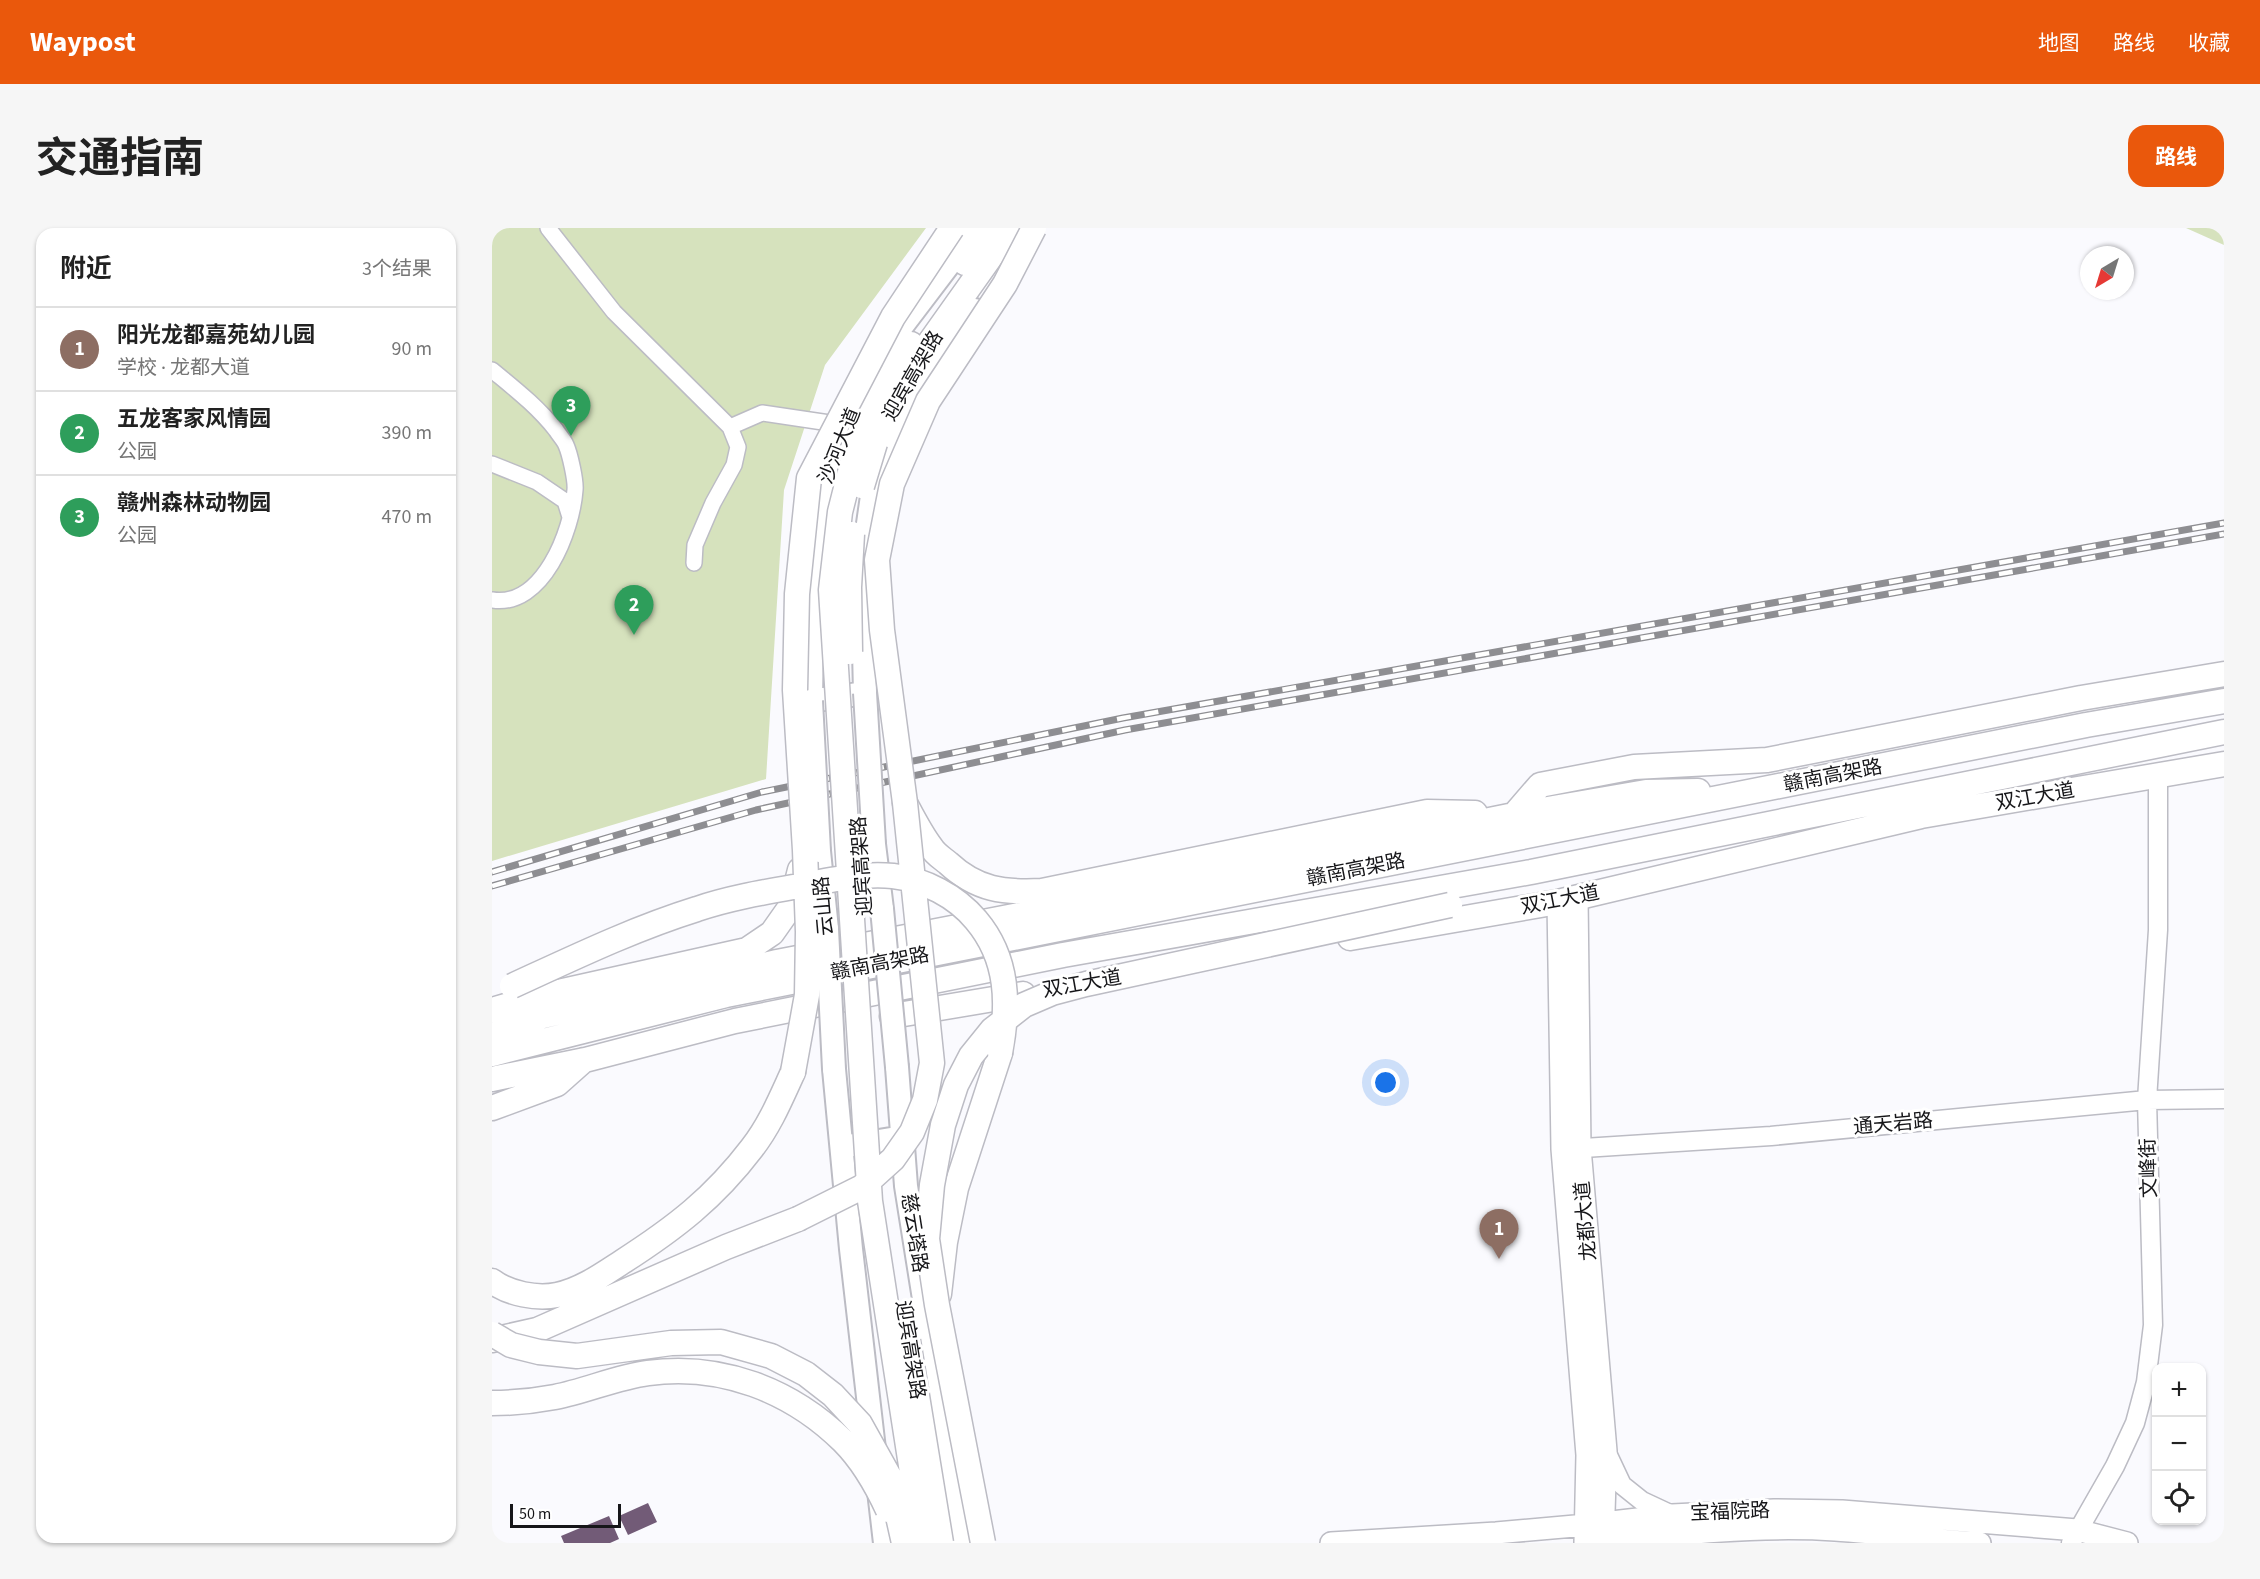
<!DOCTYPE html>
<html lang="zh">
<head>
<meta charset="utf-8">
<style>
  :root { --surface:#fff; --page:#f6f6f6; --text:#222; --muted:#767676; --line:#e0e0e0; --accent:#ea580c }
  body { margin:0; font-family:"Source Sans 3","Noto Sans SC",sans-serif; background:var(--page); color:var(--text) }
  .controls { position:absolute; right:18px; bottom:18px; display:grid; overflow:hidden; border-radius:12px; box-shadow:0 2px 4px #0004 }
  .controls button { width:54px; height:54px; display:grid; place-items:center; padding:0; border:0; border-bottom:2px solid var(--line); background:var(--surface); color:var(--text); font:30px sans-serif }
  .compass { position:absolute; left:1588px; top:18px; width:54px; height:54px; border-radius:50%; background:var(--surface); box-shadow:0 2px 4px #0004; rotate:218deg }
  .scale { position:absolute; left:18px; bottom:15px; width:111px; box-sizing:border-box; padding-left:6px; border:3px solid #161619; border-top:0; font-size:16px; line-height:21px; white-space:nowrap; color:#161619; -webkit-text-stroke:4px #fff; paint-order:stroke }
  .you { position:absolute; left:894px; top:855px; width:21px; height:21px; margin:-15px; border:4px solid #fff; border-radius:50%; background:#1a73e8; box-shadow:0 0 0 9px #1a73e833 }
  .badge { display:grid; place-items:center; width:39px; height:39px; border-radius:50%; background:var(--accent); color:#fff; font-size:20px; font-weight:700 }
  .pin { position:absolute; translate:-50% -50px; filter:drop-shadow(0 2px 3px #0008) }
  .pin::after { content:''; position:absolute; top:32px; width:21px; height:18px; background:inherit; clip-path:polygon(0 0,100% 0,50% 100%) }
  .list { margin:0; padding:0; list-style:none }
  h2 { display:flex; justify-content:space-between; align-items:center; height:78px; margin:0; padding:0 24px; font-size:26px }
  h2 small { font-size:20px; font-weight:400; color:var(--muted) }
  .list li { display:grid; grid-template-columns:39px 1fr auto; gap:18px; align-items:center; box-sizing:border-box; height:84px; padding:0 24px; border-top:2px solid var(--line) }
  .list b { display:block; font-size:22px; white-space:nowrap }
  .list p { margin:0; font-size:20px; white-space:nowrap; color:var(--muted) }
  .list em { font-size:20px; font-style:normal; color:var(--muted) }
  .icon { flex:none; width:33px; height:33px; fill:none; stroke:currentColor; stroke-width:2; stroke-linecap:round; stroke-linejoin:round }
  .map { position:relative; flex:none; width:1732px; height:1315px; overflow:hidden; border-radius:18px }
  header { display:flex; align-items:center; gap:36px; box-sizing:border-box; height:84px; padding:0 30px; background:var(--accent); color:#fff }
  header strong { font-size:28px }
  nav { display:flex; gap:33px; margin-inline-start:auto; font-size:21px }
  .intro { display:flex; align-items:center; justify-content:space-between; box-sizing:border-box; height:144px; padding:0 36px }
  h1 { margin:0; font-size:42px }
  .button { padding:15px 27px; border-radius:18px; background:var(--accent); color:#fff; font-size:21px; font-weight:700 }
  main { display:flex; gap:36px; padding:0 36px }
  aside { flex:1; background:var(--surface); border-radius:18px; box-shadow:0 2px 4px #0004 }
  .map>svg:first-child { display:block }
  .green { fill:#d6e2bd }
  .building { fill:#725b77 }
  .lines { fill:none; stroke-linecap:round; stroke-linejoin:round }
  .minor-casing { stroke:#bcbcc4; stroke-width:18 }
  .tertiary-casing { stroke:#bcbcc4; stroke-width:21 }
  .secondary-casing { stroke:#bcbcc4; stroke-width:24 }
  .primary-casing { stroke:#bcbcc4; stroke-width:26 }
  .trunk-casing { stroke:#bcbcc4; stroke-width:27 }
  .minor { stroke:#fff; stroke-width:15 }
  .tertiary { stroke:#fff; stroke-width:18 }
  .secondary { stroke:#fff; stroke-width:21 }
  .primary { stroke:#fff; stroke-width:22 }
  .trunk { stroke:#fff; stroke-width:24 }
  .rail-casing { stroke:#8e8e92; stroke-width:7 }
  .rail { stroke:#fff; stroke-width:4.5; stroke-dasharray:14; stroke-linecap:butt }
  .primary-bridge-casing { stroke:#bcbcc4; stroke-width:26; stroke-linecap:butt }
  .trunk-bridge-casing { stroke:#bcbcc4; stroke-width:27; stroke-linecap:butt }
  .primary-bridge { stroke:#fff; stroke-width:22 }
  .trunk-bridge { stroke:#fff; stroke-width:24 }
  .labels { text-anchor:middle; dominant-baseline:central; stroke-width:6; stroke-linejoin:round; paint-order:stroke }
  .street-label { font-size:20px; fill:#161619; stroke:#fff }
</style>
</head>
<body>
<header>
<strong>Waypost</strong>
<nav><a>地图</a><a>路线</a><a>收藏</a></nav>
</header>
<div class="intro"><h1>交通指南</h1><a class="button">路线</a></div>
<main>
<aside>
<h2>附近<small>3个结果</small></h2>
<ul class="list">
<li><span class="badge" style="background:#8d6e63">1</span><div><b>阳光龙都嘉苑幼儿园</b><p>学校 · 龙都大道</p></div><em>90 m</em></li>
<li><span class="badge" style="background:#2e9e5b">2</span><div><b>五龙客家风情园</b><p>公园</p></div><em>390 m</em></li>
<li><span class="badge" style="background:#2e9e5b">3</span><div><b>赣州森林动物园</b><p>公园</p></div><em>470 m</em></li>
</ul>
</aside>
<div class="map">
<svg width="1732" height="1315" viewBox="0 0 1732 1315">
  <rect width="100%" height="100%" fill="#fafafe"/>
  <path class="green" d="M0,0H434L333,137L292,262L274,551L0,633Z
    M1694,0H1732V17Z"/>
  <path class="building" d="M156,1275L165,1294L136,1307L127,1288Z
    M117,1288L127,1311L118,1315H72L69,1308Z"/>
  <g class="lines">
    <defs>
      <path id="minor" d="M56,0L122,84L238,199L246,219L242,237L221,275L203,317L202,335
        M0,142C23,161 45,178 64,202C67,207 72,212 74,217C78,226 84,253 83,262C80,303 51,380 0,372
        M238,199L270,185L351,197
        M0,236L45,254L73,273L78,289"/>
      <path id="tertiary" d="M1076,921L1279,908L1655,872L1732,871
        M1114,1223L1130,1257L1150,1273L1180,1287
        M1579,1315L1623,1238L1643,1195L1654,1154L1661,1097L1655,872L1666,702V548"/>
      <path id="secondary" d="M1085,669L1088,920L1114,1223L1111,1315
        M1066,674L1070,921L1095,1227L1093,1315
        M839,1315L1004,1305L1094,1297L1180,1287L1282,1282L1350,1283L1585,1302L1635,1315
        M1107,1315C1185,1306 1265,1297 1343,1302C1392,1305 1440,1313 1488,1315"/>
      <path id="primary" d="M392,127L404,106L480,6
        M351,200L327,275L321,336L319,473L373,465L370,337L382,254L415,185L435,150L483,82
        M382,616L390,681
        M327,623L335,701
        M405,839L414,958L460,1247L467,1315
        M342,841L359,1021L382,1221
        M356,918L411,909
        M387,1263L393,1315"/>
      <path id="trunk" d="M473,35L498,0
        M368,205L391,159L419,116
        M383,215L407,166L438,114L519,0
        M413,575C421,590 429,606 439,619C443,626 450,630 456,635C485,662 512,665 550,663L935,584L983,585
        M1022,587L1048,557L1142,539L1275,532L1589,470L1732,446
        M858,710L1066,674L1429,588L1732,536
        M0,782L44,769L255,722L280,705L299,678L308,642
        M400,788L531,766
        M0,808L7,804L51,788L285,734L610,671L1022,587L1154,564L1206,563
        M0,826L234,767L1594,497L1732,473
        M0,851L93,832L243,793L571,727L1039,644L1732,504
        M0,880L65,856L92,832
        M0,1053C17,1066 45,1071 65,1067C89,1062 110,1047 130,1034C183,1000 222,970 260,920C278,897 289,870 301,844
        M447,1066L453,1014L464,960L508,825
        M0,1112L45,1102L234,1019L306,991"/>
    </defs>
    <use href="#minor" class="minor-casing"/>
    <use href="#tertiary" class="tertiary-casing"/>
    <use href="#secondary" class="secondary-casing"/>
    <use href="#primary" class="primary-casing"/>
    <use href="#trunk" class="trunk-casing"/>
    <use href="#minor" class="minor"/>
    <use href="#tertiary" class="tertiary"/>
    <use href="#secondary" class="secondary"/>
    <use href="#primary" class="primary"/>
    <use href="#trunk" class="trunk"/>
    <defs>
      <path id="rail" d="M0,644L270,564L631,490L1732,295
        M0,658L264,582L633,502L1732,306"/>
    </defs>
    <use href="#rail" class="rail-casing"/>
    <use href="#rail" class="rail"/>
    <defs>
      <path id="primary-bridge" d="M373,465L382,616
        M319,473L327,623
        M390,681L405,839
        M335,701L342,841"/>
      <path id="trunk-bridge" d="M368,205L348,284L339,362L378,973L431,1315
        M370,258L383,215
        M358,424L357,359L360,306
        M20,758C81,730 141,701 205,681C237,670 273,664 307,658C338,652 370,645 401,648C433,652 464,668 484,692C517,731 517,777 508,825
        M301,844L315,767L316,704L313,622L303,462L305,366L317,250L401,89L460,0
        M306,991L370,959L401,931L420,904L433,872L440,835L413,575L390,402L385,332L400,256L436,173L513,56L542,0
        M0,1106L19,1117L47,1124L85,1128L179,1115L229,1114L279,1128L314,1146L341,1167L368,1196L397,1248L412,1315
        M416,1113L449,1315
        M0,1175C21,1175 42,1173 63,1169C94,1163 125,1149 156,1145C229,1135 299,1162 351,1213C370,1232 385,1258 396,1282
        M491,1315L445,1077L435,1011L440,957L451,897L464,857L479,828L500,802L532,777L560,765L594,756L958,677"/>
    </defs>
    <use href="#primary-bridge" class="primary-bridge-casing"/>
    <use href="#trunk-bridge" class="trunk-bridge-casing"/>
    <use href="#primary-bridge" class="primary-bridge"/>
    <use href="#trunk-bridge" class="trunk-bridge"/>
  </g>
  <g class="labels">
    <g class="street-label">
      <text transform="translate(421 148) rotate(-60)">迎宾高架路</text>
      <text transform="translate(348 218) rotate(-68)">沙河大道</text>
      <text transform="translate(1341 548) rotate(-11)">赣南高架路</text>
      <text transform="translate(1543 569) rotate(-10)">双江大道</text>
      <text transform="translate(370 638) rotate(-94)">迎宾高架路</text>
      <text transform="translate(864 642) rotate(-11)">赣南高架路</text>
      <text transform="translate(1068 672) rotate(-11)">双江大道</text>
      <text transform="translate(332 678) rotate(-95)">云山路</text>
      <text transform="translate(388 736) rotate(-11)">赣南高架路</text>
      <text transform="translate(590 756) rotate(-10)">双江大道</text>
      <text transform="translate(1401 896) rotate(-5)">通天岩路</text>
      <text transform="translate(1657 940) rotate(-92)">文峰街</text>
      <text transform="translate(1094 993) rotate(-95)">龙都大道</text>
      <text transform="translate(422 1005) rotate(81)">慈云塔路</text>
      <text transform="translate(418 1122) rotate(81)">迎宾高架路</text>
      <text transform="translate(1238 1284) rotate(-2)">宝福院路</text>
    </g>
  </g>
</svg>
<div class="controls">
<button>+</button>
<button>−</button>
<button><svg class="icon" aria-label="locate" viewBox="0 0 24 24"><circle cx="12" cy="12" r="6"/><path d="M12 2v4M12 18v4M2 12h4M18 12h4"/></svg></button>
</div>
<svg class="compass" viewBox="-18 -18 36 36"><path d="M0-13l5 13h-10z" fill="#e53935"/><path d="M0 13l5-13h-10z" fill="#767676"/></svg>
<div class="scale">50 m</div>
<div class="you"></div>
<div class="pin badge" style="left:1007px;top:1031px;background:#8d6e63">1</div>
<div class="pin badge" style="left:142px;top:407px;background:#2e9e5b">2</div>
<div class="pin badge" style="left:79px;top:208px;background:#2e9e5b">3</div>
</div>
</main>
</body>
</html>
